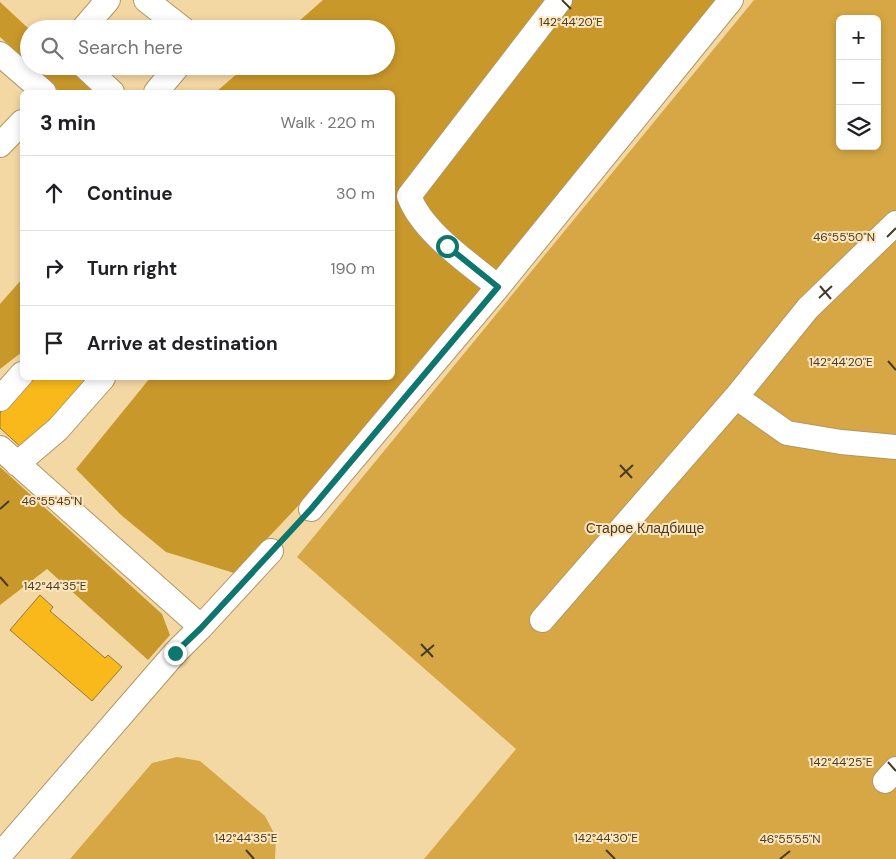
<!DOCTYPE html>
<html lang="en">
<head>
<meta charset="utf-8">
<style>
  :root { --surface:#fff; --page:#f2f2f2; --text:#202124; --muted:#757577; --line:#e0e0e0 }
  body { margin:0; font-family:"DM Sans",sans-serif; background:var(--page); color:var(--text) }
  .controls { position:absolute; right:15px; top:15px; display:grid; overflow:hidden; border-radius:8px; box-shadow:0 2px 8px #0003 }
  .controls button { width:45px; height:45px; display:grid; place-items:center; padding:0; border:0; border-bottom:1px solid var(--line); background:var(--surface); color:var(--text); font:25px sans-serif }
  .stop { position:absolute; width:15px; height:15px; margin:-11px; border:4px solid #0f766e; border-radius:50%; background:#fff }
  .stop.end { background:#0f766e; border-color:#fff; box-shadow:0 1px 5px #0008 }
  .list { margin:0; padding:0; list-style:none }
  h2 { display:flex; justify-content:space-between; align-items:center; height:65px; margin:0; padding:0 20px; font-size:21px }
  h2 small { font-size:16px; font-weight:400; color:var(--muted) }
  .list li { display:grid; grid-template-columns:32px 1fr auto; gap:15px; align-items:center; box-sizing:border-box; height:75px; padding:0 20px; border-top:1px solid var(--line) }
  .list b { display:block; font-size:19px; white-space:nowrap }
  .list em { font-size:16px; font-style:normal; color:var(--muted) }
  .icon { flex:none; width:28px; height:28px; fill:none; stroke:currentColor; stroke-width:2; stroke-linecap:round; stroke-linejoin:round }
  .map { position:relative; flex:none; width:896px; height:859px; overflow:hidden }
  .search { position:absolute; background:var(--surface); box-shadow:0 2px 8px #0003; left:20px; top:20px; width:375px; height:55px; display:flex; align-items:center; gap:12px; box-sizing:border-box; padding:0 18px; border-radius:28px; color:var(--muted); font-size:19px }
  .panel { position:absolute; background:var(--surface); box-shadow:0 2px 8px #0003; left:20px; top:90px; width:375px; height:290px; border-radius:8px }
  .map>svg:first-child { display:block }
  .green { fill:#d6a744; fill-rule:evenodd }
  .forest { fill:#c9982b }
  .building { fill:#f9b91a; stroke:#907746 }
  .lines { fill:none; stroke-linecap:round; stroke-linejoin:round }
  .minor-casing { stroke:#b19765; stroke-width:26 }
  .path { stroke:#ad9871; stroke-width:3; stroke-dasharray:4 2.5; stroke-linecap:butt }
  .minor { stroke:#fff; stroke-width:24 }
  .route { stroke:#0f766e; stroke-width:6 }
  .ticks { fill:none; stroke:#463b26; stroke-width:2 }
  .labels { text-anchor:middle; dominant-baseline:central; stroke-width:4; stroke-linejoin:round; paint-order:stroke }
  .park-label { font-size:14px; fill:#483c26; stroke:#fde6bd }
  .ticks-label { font-size:12px; text-anchor:middle; fill:#463b26; stroke:#fde6bd; stroke-width:4; stroke-linejoin:round; paint-order:stroke }
</style>
</head>
<body>
<div class="map">
<svg width="896" height="859" viewBox="0 0 896 859">
  <rect width="100%" height="100%" fill="#f4d8a4"/>
  <path class="green" d="M754,0H896V859H424L516,749L297,557ZM840,19H877V146H840Z
    M177,757L200,761L265,816L276,837L275,859H70L152,763Z"/>
  <path class="forest" d="M323,0H731C569,194 411,392 234,573L166,552L121,515L76,469L150,378H392V92H216L246,66H386V29H290Z
    M0,2L29,29V63L0,37Z
    M32,66H69L97,92H60Z
    M22,279V352L0,369V304Z
    M0,467L162,614L170,635L148,660L47,569L0,605Z"/>
  <path class="building" d="M32,378H88L23,449L0,428V413Z
    M40,595L53,607L50,611L105,658L108,655L122,667L92,701L10,630Z"/>
  <g class="lines">
    <defs>
      <path id="minor" d="M146,0L183,29
        M83,29L108,0
        M0,54L44,92
        M84,66L112,92
        M156,92L178,66
        M0,145L22,122
        M498,287C469,263 422,232 409,196L560,0
        M736,397L787,433L841,442L896,447
        M0,399L22,374
        M0,448L201,627
        M17,464L58,429L103,378
        M311,509L498,287L731,0
        M542,620L736,397L808,308L896,223
        M885,781L896,769
        M0,855L175,653L201,627L271,551"/>
    </defs>
    <use href="#minor" class="minor-casing"/>
    <path class="path" d="M284,538L299,522"/>
    <use href="#minor" class="minor"/>
  </g>
  <g class="lines">
    <path class="route" d="M175,653L201,628L311,509L498,287L447,246"/>
  </g>
  <path class="ticks" d="M562,0L571,9M887,237L896,228M820,286L831,299M819,298L832,286M888,361L896,370M620,465L632,478M620,477L633,465M0,509L9,501M0,577L8,586M421,644L433,657M421,656L434,645M888,762L896,771M246,850L254,859M606,850L615,859M780,859L790,851"/>
  <g class="labels">
    <g class="park-label">
      <text x="645" y="528">Старое Кладбище</text>
    </g>
  </g>
  <g class="ticks-label">
    <text x="571" y="26">142°44'20"E</text>
    <text x="844" y="241">46°55'50"N</text>
    <text x="841" y="366">142°44'20"E</text>
    <text x="52" y="505">46°55'45"N</text>
    <text x="55" y="590">142°44'35"E</text>
    <text x="841" y="766">142°44'25"E</text>
    <text x="246" y="842">142°44'35"E</text>
    <text x="606" y="842">142°44'30"E</text>
    <text x="790" y="843">46°55'55"N</text>
  </g>
</svg>
<div class="controls">
<button>+</button>
<button>−</button>
<button><svg class="icon" aria-label="layers" viewBox="0 0 24 24"><path d="M12 4l9 5-9 5-9-5zM3 14l9 5 9-5"/></svg></button>
</div>
<div class="stop" style="left:447px;top:246px"></div>
<div class="stop end" style="left:175px;top:653px"></div>
<div class="search"><svg class="icon" aria-label="search" viewBox="0 0 24 24"><circle cx="10" cy="10" r="6"/><path d="M15 15l6 6"/></svg>Search here</div>
<section class="panel">
<h2>3 min<small>Walk · 220 m</small></h2>
<ul class="list">
<li><svg class="icon" aria-label="ahead" viewBox="0 0 24 24"><path d="M12 20V5M6 11l6-6 6 6"/></svg><div><b>Continue</b></div><em>30 m</em></li>
<li><svg class="icon" aria-label="right" viewBox="0 0 24 24"><path d="M7 20v-9h11M14 6l5 5-5 5"/></svg><div><b>Turn right</b></div><em>190 m</em></li>
<li><svg class="icon" aria-label="arrive" viewBox="0 0 24 24"><path d="M6 21V4h12l-3 4 3 4H6"/></svg><div><b>Arrive at destination</b></div></li>
</ul>
</section>
</div>
</body>
</html>
